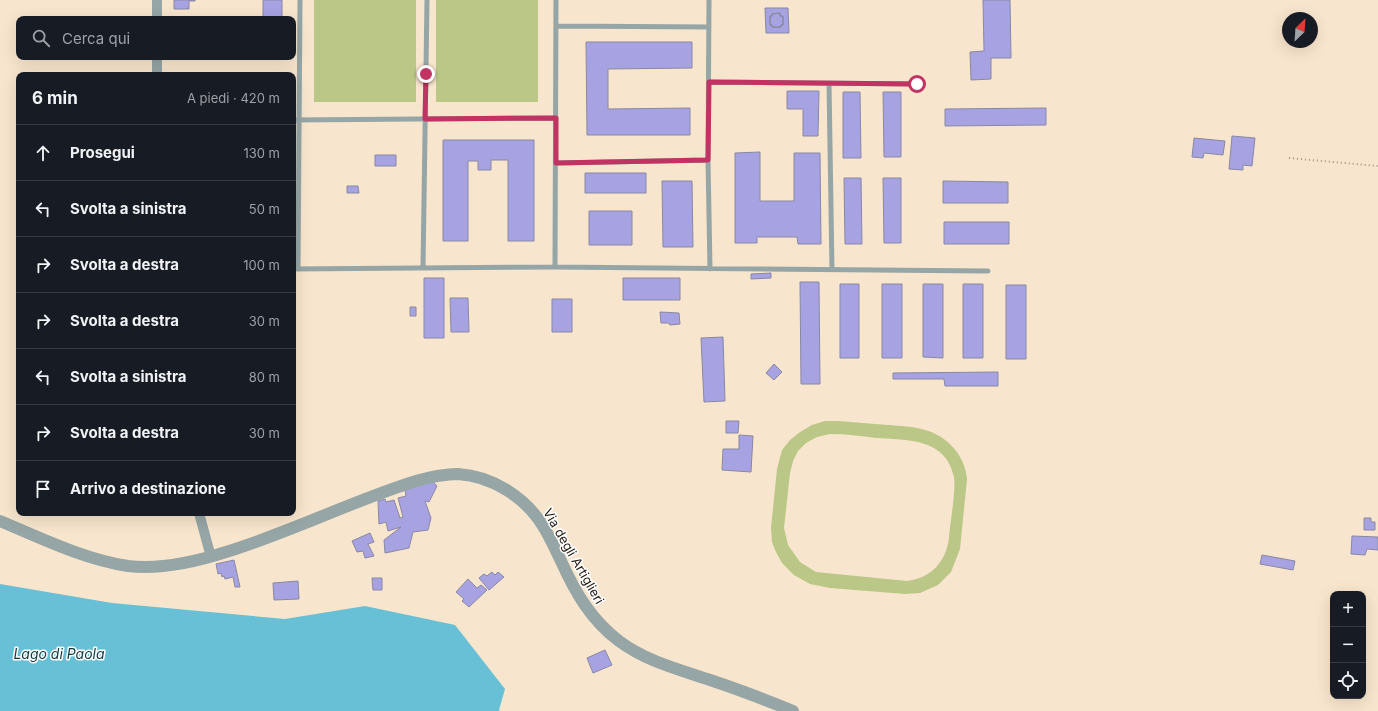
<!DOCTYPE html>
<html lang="it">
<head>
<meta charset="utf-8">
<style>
  :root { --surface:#171b24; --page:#242831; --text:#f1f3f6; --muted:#9ea1a6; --line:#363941 }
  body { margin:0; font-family:Inter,sans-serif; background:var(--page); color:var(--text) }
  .controls { position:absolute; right:12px; bottom:12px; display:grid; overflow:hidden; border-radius:8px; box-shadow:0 4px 16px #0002 }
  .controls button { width:36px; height:36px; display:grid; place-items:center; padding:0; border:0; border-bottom:1px solid var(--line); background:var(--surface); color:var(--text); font:20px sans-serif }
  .compass { position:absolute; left:1282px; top:12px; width:36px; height:36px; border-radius:50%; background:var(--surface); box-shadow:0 4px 16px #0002; rotate:25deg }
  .stop { position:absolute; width:12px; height:12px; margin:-9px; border:3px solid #c13362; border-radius:50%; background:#fff }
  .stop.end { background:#c13362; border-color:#fff; box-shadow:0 1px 4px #0008 }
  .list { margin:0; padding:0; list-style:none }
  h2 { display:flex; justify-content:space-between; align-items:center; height:52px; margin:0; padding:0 16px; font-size:17px }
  h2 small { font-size:13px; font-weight:400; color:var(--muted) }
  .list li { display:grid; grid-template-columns:26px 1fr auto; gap:12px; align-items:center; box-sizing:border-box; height:56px; padding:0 16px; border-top:1px solid var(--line) }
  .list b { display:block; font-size:15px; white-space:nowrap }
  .list em { font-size:13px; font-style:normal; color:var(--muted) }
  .icon { flex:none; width:22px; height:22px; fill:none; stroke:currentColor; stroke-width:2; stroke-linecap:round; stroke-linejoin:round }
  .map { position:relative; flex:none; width:1378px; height:711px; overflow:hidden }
  .search { position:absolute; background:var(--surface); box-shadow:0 4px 16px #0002; left:16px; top:16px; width:280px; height:44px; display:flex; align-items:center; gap:10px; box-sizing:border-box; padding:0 14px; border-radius:8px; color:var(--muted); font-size:15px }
  .panel { position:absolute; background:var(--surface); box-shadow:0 4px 16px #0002; left:16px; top:72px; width:280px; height:444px; border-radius:8px }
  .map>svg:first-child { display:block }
  .green { fill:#bac786; fill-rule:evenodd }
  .water { fill:#67c0d5 }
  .building { fill:#a7a3e3; stroke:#8988a1; fill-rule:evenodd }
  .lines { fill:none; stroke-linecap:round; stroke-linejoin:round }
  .path { stroke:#a09281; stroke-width:2; stroke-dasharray:1 3; stroke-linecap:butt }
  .service { stroke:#96a5a5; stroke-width:5 }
  .minor { stroke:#96a5a5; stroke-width:10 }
  .tertiary { stroke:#96a5a5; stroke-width:12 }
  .route { stroke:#c13362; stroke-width:5 }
  .labels { text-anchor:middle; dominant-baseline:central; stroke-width:3; stroke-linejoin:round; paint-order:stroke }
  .street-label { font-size:13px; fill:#231c14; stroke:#fff }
  .water-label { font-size:14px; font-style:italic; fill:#0f3a43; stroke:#fff }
</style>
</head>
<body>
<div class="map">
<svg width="1378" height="711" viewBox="0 0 1378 711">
  <rect width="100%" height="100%" fill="#f8e5cd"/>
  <path class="green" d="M314,0H416V102H314Z
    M436,0H538V102H436Z
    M825,421H838C855,422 871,424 888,425C900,426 913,426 925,430C947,436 965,455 967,479L960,549L951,572L938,585L920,593L905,594L830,588L810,584L794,575L782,563L775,550L772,542L771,528L777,469L782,450L790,440L800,432L812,425ZM830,434C846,434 861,436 876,438C907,440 946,438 954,477C956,491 950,523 949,538C946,562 931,578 907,581L816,572L800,562L788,545L784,528L790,473L793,461L798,451L806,443L817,437Z"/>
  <path class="water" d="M0,584L112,603L285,619L365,606L455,625L505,689L499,710L500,711H0Z"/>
  <path class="building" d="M174,0H195V1H189V9H174Z
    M263,0H282V19H263Z
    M983,0H1010L1011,58H991V79L971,80L970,52L984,51Z
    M765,8H788L789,33H766ZM780,13V16H783V25H781V27H772V25H770V16H772V14Z
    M780,13V16H783V25H781V27H772V25H770V16H772V14Z
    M586,42H692V68L608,69V109L690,108V135H587Z
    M787,91H819L818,136H803V109H787Z
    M843,92H860L861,158H843Z
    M883,92H901V157H884Z
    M1046,108V125L945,126V109Z
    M1232,136L1255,138L1252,166L1243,165V170L1229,169Z
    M1194,138L1225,141L1223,155L1204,153L1203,158L1192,157Z
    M443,140H534V241H508V160H491V170H478V161H468V241H443Z
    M760,152V201H794V153H820L821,244H798L797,237H757V243H735V153Z
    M375,155H396V166H375Z
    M585,173H646V193H585Z
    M844,178H861L862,244H845Z
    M883,178H901V243H884Z
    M662,181H692L693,247H663Z
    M943,181L1008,182V203H943Z
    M347,186H358L359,193H347Z
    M589,211H632V245H589Z
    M944,222H1009V244H944Z
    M771,273V278L751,279V274Z
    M424,278H444V338H424Z
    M623,278H680V300H623Z
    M800,282H819L820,384H801Z
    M840,284H859V358H840Z
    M882,284H902V358H882Z
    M923,284H943V358L923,357Z
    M963,284H983V358H963Z
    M1006,285H1026V359H1006Z
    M450,298H468L469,332H451Z
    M552,299H572V332H552Z
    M410,307H416V316H410Z
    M660,312L679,313L680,324L670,325L669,323H661Z
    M723,337L725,401L704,402L701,338Z
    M774,364L782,372L774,380L766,373Z
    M998,372V386H945L944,379H893V373Z
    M726,421H739L738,433H726Z
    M739,435L753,436L751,472L722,470L723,449H739Z
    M432,481L437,486L429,502L425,501L431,518L428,530L413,532L409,548L385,553L384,540L401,527L388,531L386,522L379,524L378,501L385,499L386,502L394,500L400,518L403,517L398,498L406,496L405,490Z
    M1364,518H1371V522H1375V530H1364Z
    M370,533L374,542L368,544L374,556L365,558L363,551L357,552L352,541Z
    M1352,536L1378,537V550L1367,549L1365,555L1351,554Z
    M1262,555L1295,561L1293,570L1260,564Z
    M234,560L240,587H235L233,577L225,579L224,576L222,577L221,573L218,574L216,564Z
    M492,572L495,575L498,572L504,577L489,590L479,578L484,574L487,576Z
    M372,578H382V590H373Z
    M468,579L477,588L481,585L487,590L469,607L462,601L464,599L456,592Z
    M298,581L299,599L274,600L273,583Z
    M605,650L612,665L593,673L587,658Z"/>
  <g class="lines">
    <path class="path" d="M1289,158L1378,166"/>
    <path class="service" d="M709,0L708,160L710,269
      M556,26L709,27
      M709,82L917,84
      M829,83L832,270
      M293,120L556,118
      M556,163L708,160
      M555,267L556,0
      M423,268L427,0
      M293,269L555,267L988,271
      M298,269L300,0"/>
    <path class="minor" d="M157,0V19
      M157,57V75
      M199,513L211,557"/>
    <path class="tertiary" d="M0,521C41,538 83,559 128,566C161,570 195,562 226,552C291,532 352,501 416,481C430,477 444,474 458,474C492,476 525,497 543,526C550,537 555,549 561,561C575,592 591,620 619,641C647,662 681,670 713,681C740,690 766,700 793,711"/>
  </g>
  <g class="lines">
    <path class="route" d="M426,74L425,119L556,118V163L708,160L709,82L917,84"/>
  </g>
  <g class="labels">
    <g class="street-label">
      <text transform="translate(574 556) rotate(60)">Via degli Artiglieri</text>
    </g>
    <g class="water-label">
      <text x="59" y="653">Lago di Paola</text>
    </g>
  </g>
</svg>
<div class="controls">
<button>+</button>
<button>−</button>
<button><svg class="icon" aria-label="locate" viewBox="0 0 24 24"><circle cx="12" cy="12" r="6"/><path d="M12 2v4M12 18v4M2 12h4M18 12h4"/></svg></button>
</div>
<svg class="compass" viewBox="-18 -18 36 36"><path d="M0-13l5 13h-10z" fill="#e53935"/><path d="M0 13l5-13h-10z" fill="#9ea1a6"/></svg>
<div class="stop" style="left:917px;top:84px"></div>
<div class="stop end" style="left:426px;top:74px"></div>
<div class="search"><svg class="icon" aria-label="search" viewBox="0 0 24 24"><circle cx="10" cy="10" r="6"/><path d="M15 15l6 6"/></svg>Cerca qui</div>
<section class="panel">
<h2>6 min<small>A piedi · 420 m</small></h2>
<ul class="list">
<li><svg class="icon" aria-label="ahead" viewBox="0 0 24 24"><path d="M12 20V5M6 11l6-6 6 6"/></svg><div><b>Prosegui</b></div><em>130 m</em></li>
<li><svg class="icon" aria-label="left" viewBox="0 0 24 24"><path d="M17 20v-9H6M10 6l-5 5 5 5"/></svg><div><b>Svolta a sinistra</b></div><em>50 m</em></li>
<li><svg class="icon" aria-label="right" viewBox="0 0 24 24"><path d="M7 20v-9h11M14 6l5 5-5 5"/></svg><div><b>Svolta a destra</b></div><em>100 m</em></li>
<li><svg class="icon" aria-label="right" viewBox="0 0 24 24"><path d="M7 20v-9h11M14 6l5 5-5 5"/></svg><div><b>Svolta a destra</b></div><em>30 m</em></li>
<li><svg class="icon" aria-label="left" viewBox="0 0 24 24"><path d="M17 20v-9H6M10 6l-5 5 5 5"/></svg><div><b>Svolta a sinistra</b></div><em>80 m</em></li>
<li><svg class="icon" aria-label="right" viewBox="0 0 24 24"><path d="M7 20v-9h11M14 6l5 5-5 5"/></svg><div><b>Svolta a destra</b></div><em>30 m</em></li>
<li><svg class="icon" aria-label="arrive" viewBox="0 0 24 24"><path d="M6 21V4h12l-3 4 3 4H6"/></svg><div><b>Arrivo a destinazione</b></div></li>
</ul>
</section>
</div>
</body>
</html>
